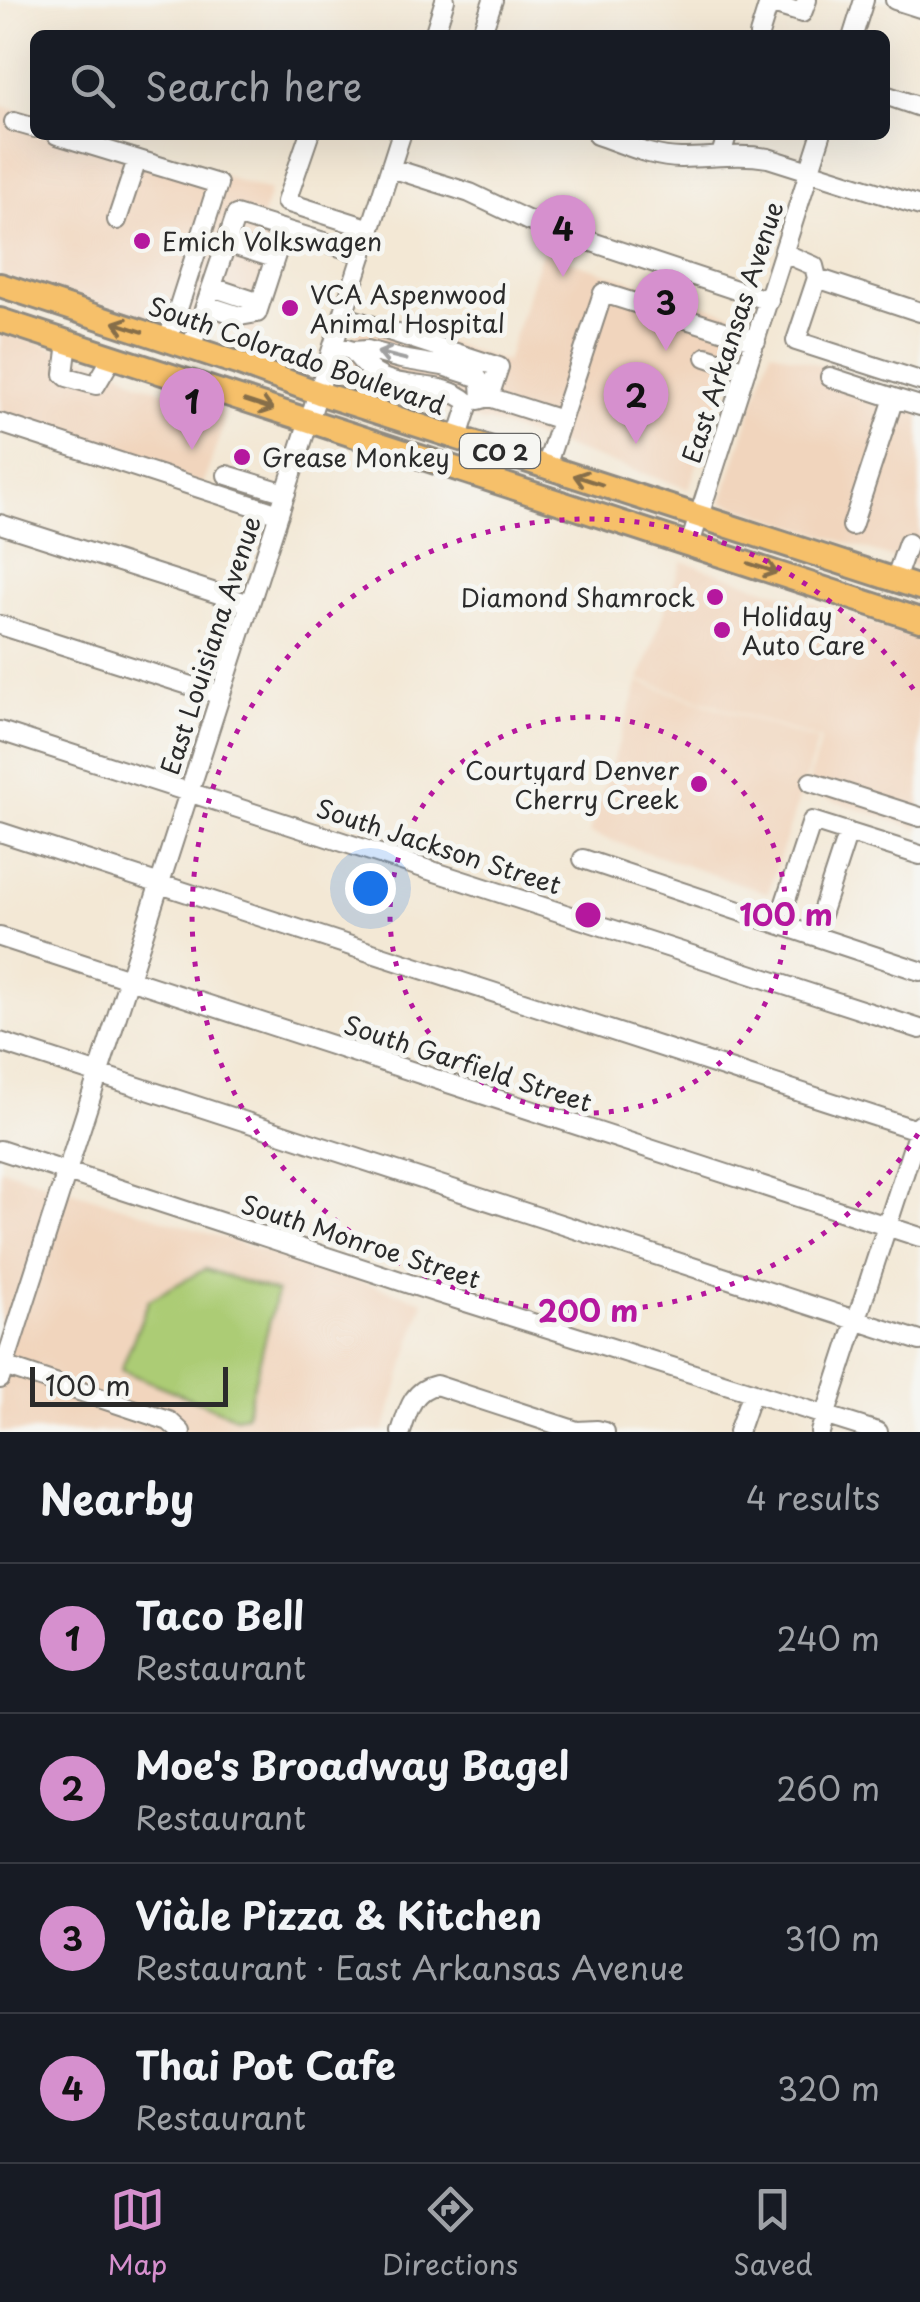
<!DOCTYPE html>
<html lang="en">
<head>
<meta charset="utf-8">
<style>
  :root { --surface:#171b24; --page:#242831; --text:#f1f3f6; --muted:#9ea1a6; --line:#363941; --accent:#d690ce }
  body { margin:0; font-family:"Playpen Sans",sans-serif; background:var(--page); color:var(--text) }
  .scale { position:absolute; left:30px; bottom:25px; width:198px; box-sizing:border-box; padding-left:10px; border:5px solid #2b2b2b; border-top:0; font-size:28px; line-height:35px; white-space:nowrap; color:#2b2b2b; -webkit-text-stroke:8px #f6f6f2; paint-order:stroke }
  .you { position:absolute; left:370px; top:888px; width:35px; height:35px; margin:-25px; border:8px solid #fff; border-radius:50%; background:#1a73e8; box-shadow:0 0 0 15px #1a73e833 }
  .badge { display:grid; place-items:center; width:65px; height:65px; border-radius:50%; background:var(--accent); color:#111; font-size:32px; font-weight:700 }
  .pin { position:absolute; translate:-50% -82px; filter:drop-shadow(0 2px 5px #0008) }
  .pin::after { content:''; position:absolute; top:52px; width:35px; height:30px; background:inherit; clip-path:polygon(0 0,100% 0,50% 100%) }
  .list { margin:0; padding:0; list-style:none }
  h2 { display:flex; justify-content:space-between; align-items:center; height:130px; margin:0; padding:0 40px; font-size:42px }
  h2 small { font-size:32px; font-weight:400; color:var(--muted) }
  .list li { display:grid; grid-template-columns:65px 1fr auto; gap:30px; align-items:center; box-sizing:border-box; height:150px; padding:0 40px; border-top:2px solid var(--line) }
  .list b { display:block; font-size:38px; white-space:nowrap }
  .list p { margin:0; font-size:32px; white-space:nowrap; color:var(--muted) }
  .list em { font-size:32px; font-style:normal; color:var(--muted) }
  .icon { flex:none; width:55px; height:55px; fill:none; stroke:currentColor; stroke-width:2; stroke-linecap:round; stroke-linejoin:round }
  .map { position:relative; flex:none; width:920px; height:1432px; overflow:hidden }
  .search { position:absolute; background:var(--surface); box-shadow:0 10px 40px #0002; left:30px; right:30px; top:30px; height:110px; display:flex; align-items:center; gap:25px; box-sizing:border-box; padding:0 35px; border-radius:15px; color:var(--muted); font-size:38px }
  .sheet { height:730px; background:var(--surface) }
  nav { display:flex; justify-content:space-around; align-items:center; box-sizing:border-box; height:140px; border-top:2px solid var(--line); background:var(--surface); font-size:28px; color:var(--muted) }
  nav a { display:grid; justify-items:center; gap:5px }
  nav .on { color:var(--accent) }
  .map>svg:first-child { display:block }
  .built { fill:#f1d5bd }
  .green { fill:#accc74; stroke:#6c7c50; stroke-width:2.5 }
  .lines { fill:none; stroke-linecap:round; stroke-linejoin:round }
  .minor-casing { stroke:#8f8a80; stroke-width:22 }
  .major-casing { stroke:#8f8a80; stroke-width:28 }
  .minor { stroke:#fff; stroke-width:18 }
  .major { stroke:#f6c06b; stroke-width:22 }
  .oneway { stroke:#866e48 }
  .oneway2 { stroke:#a0a0a0 }
  .ring { fill:none; stroke:#b5179e; stroke-width:5; stroke-dasharray:5 10 }
  .poi-dot { fill:#b5179e; stroke:#f6f6f2; stroke-width:4 }
  .labels { text-anchor:middle; dominant-baseline:central; stroke-width:10; stroke-linejoin:round; paint-order:stroke }
  .shield { fill:#f6f6f2; stroke:#686867; stroke-width:2.5 }
  .shield-label { font-size:22px; font-weight:bold; fill:#2b2b2b }
  .poi-label { font-size:25px; fill:#2b2b2b; stroke:#f6f6f2; text-anchor:start }
  .street-label { font-size:25px; fill:#2b2b2b; stroke:#f6f6f2 }
  .centre { fill:#b5179e; stroke:#f6f6f2; stroke-width:5 }
  .ring-label { font-size:30px; text-anchor:middle; font-weight:bold; fill:#b5179e; stroke:#f6f6f2; stroke-width:10; stroke-linejoin:round; paint-order:stroke }
</style>
</head>
<body>
<div class="map">
<svg width="920" height="1432" viewBox="0 0 920 1432">
  <rect width="100%" height="100%" fill="#f6f6f2"/>
  <filter id="ink" filterUnits="userSpaceOnUse"><feTurbulence type="fractalNoise" baseFrequency=".01" numOctaves="2"/><feDisplacementMap in="SourceGraphic" scale="20" xChannelSelector="R" yChannelSelector="G"/><feConvolveMatrix kernelMatrix="1 2 1 2 8 2 1 2 1" color-interpolation-filters="sRGB"/></filter>
  <filter id="wash" filterUnits="userSpaceOnUse"><feTurbulence type="fractalNoise" baseFrequency=".0048" numOctaves="4" result="noise"/><feDisplacementMap in="SourceGraphic" scale="40" xChannelSelector="R" yChannelSelector="G"/><feGaussianBlur stdDeviation="2.25" result="paint"/><feColorMatrix in="noise" values="0 0 0 0 0 0 0 0 0 0 0 0 0 0 0 0 0 1.4 0 .05"/><feComposite in="paint" operator="in"/></filter>
  <g filter="url(#wash)">
    <rect width="100%" height="100%" fill="#f3e8d5"/>
    <path class="built" d="M0,105L35,116V135H93L270,191L262,217L287,237L254,339L186,317L182,327L0,275Z
      M542,252L745,318L689,489L487,421L485,423L352,379L345,369L362,315L506,362Z
      M0,331L115,367L139,383L222,410L223,426L203,485L0,418Z
      M771,350L920,397V567L722,502Z
      M682,561L920,639V829L805,792L821,740L640,680Z
      M639,682L818,741L768,893L589,833Z
      M0,1168L424,1301L384,1432H0Z"/>
    <path class="green" d="M205,1269L277,1292L246,1415L236,1417L121,1370L149,1300Z"/>
  </g>
  <g filter="url(#ink)">
    <g class="lines">
      <defs>
        <path id="minor" d="M895,0L920,8
          M434,35L445,0
          M481,35L493,0
          M759,35L769,3L802,13L807,0
          M853,35L864,0
          M885,95L920,107
          M14,122L35,128
          M57,135L218,184L168,340
          M309,135L286,202L371,229
          M597,135C624,144 652,158 681,158C711,158 738,153 768,158L920,206
          M721,155L727,135
          M391,168L470,193L529,221L769,301
          M117,220L137,160
          M226,243L274,258
          M784,253L814,266L817,278L796,341L920,381
          M817,278L920,312
          M212,287L260,303
          M206,305L240,316L257,313L284,230
          M343,316L499,367L489,397
          M68,342L64,374L67,377L96,385L113,356
          M334,345L353,351L367,350L401,359L443,366L477,377L481,383L482,399
          M191,348L236,215L363,254
          M353,351C362,362 370,372 383,378C412,390 444,381 469,403
          M706,357L746,370
          M830,377L894,398L852,526
          M894,398L920,406
          M479,400L489,397L561,420
          M0,423L279,514
          M458,437L469,403
          M546,467L603,293L756,341
          M227,475L286,493
          M0,524L250,604
          M690,544L821,135
          M895,580L908,543
          M0,625L220,695
          M0,731L920,1029
          M811,782L920,817
          M0,832L920,1131
          M583,859L778,924
          M814,936L848,832
          M0,937L920,1237
          M920,971L778,924L812,821L920,855
          M0,1042L920,1341
          M0,1150L434,1292L878,1432
          M4,1366L169,1421L181,1432
          M0,1379L401,135
          M401,1432C408,1411 412,1390 436,1385L577,1431L597,1430L605,1432
          M738,1432L752,1392
          M820,1432L920,1125"/>
        <path id="major" d="M0,285L237,363L319,393L920,588
          M0,320L920,620"/>
      </defs>
      <use href="#minor" class="minor-casing"/>
      <use href="#major" class="major-casing"/>
      <use href="#minor" class="minor"/>
      <use href="#major" class="major"/>
    </g>
    <defs><path id="oneway-shaft" d="M-6 0H5M1.5-3L5.5 0L1.5 3" fill="none" stroke-width="1.6" stroke-linecap="round" stroke-linejoin="round" transform="scale(2.5)"/></defs>
    <g class="oneway">
      <use href="#oneway-shaft" transform="translate(128 327) rotate(-162)"/>
      <use href="#oneway-shaft" transform="translate(259 405) rotate(18)"/>
      <use href="#oneway-shaft" transform="translate(588 480) rotate(-162)"/>
      <use href="#oneway-shaft" transform="translate(763 568) rotate(18)"/>
    </g>
    <use class="oneway2" href="#oneway-shaft" transform="translate(392 356) rotate(-166)"/>
  </g>
  <g class="ring">
    <circle cx="588" cy="915" r="198"/>
    <path d="M918 1134A396 396 0 1 1 918 696"/>
  </g>
  <g class="poi-dot">
    <circle cx="142" cy="241" r="10"/>
    <circle cx="290" cy="308" r="10"/>
    <circle cx="242" cy="457" r="10"/>
    <circle cx="715" cy="597" r="10"/>
    <circle cx="722" cy="630" r="10"/>
    <circle cx="699" cy="784" r="10"/>
  </g>
  <g class="labels">
    <rect class="shield" x="460" y="434" width="80" height="34" rx="8"/>
    <g class="shield-label">
      <text x="500" y="451">CO 2</text>
    </g>
    <g class="poi-label">
      <text x="162" y="241">Emich Volkswagen</text>
      <text x="310" y="294">VCA Aspenwood<tspan x="310" dy="29">Animal Hospital</tspan></text>
      <text x="262" y="457">Grease Monkey</text>
      <text x="695" y="597" text-anchor="end">Diamond Shamrock</text>
      <text x="742" y="616">Holiday<tspan x="742" dy="29">Auto Care</tspan></text>
      <text x="679" y="770" text-anchor="end">Courtyard Denver<tspan x="679" dy="29">Cherry Creek</tspan></text>
    </g>
    <g class="street-label">
      <text transform="translate(732 332) rotate(-72)">East Arkansas Avenue</text>
      <text transform="translate(297 355) rotate(19)">South Colorado Boulevard</text>
      <text transform="translate(210 645) rotate(-72)">East Louisiana Avenue</text>
      <text transform="translate(439 846) rotate(18)">South Jackson Street</text>
      <text transform="translate(468 1063) rotate(18)">South Garfield Street</text>
      <text transform="translate(361 1241) rotate(18)">South Monroe Street</text>
    </g>
  </g>
  <circle cx="588" cy="915" r="15" class="centre"/>
  <g class="ring-label">
    <text x="786" y="926">100 m</text>
    <text x="588" y="1322">200 m</text>
  </g>
</svg>
<div class="scale">100 m</div>
<div class="you"></div>
<div class="pin badge" style="left:192px;top:450px">1</div>
<div class="pin badge" style="left:636px;top:444px">2</div>
<div class="pin badge" style="left:666px;top:351px">3</div>
<div class="pin badge" style="left:563px;top:277px">4</div>
<div class="search"><svg class="icon" aria-label="search" viewBox="0 0 24 24"><circle cx="10" cy="10" r="6"/><path d="M15 15l6 6"/></svg>Search here</div>
</div>
<section class="sheet">
<h2>Nearby<small>4 results</small></h2>
<ul class="list">
<li><span class="badge">1</span><div><b>Taco Bell</b><p>Restaurant</p></div><em>240 m</em></li>
<li><span class="badge">2</span><div><b>Moe's Broadway Bagel</b><p>Restaurant</p></div><em>260 m</em></li>
<li><span class="badge">3</span><div><b>Viàle Pizza &amp; Kitchen</b><p>Restaurant · East Arkansas Avenue</p></div><em>310 m</em></li>
<li><span class="badge">4</span><div><b>Thai Pot Cafe</b><p>Restaurant</p></div><em>320 m</em></li>
</ul>
</section>
<nav>
<a class="on"><svg class="icon" aria-label="map" viewBox="0 0 24 24"><path d="M3 6l6-2 6 2 6-2v14l-6 2-6-2-6 2zM9 4v14M15 6v14"/></svg>Map</a>
<a><svg class="icon" aria-label="directions" viewBox="0 0 24 24"><path d="M12 3l9 9-9 9-9-9zM9 14v-3h6M13 9l2 2-2 2"/></svg>Directions</a>
<a><svg class="icon" aria-label="saved" viewBox="0 0 24 24"><path d="M7 4h10v16l-5-4-5 4z"/></svg>Saved</a>
</nav>
</body>
</html>
